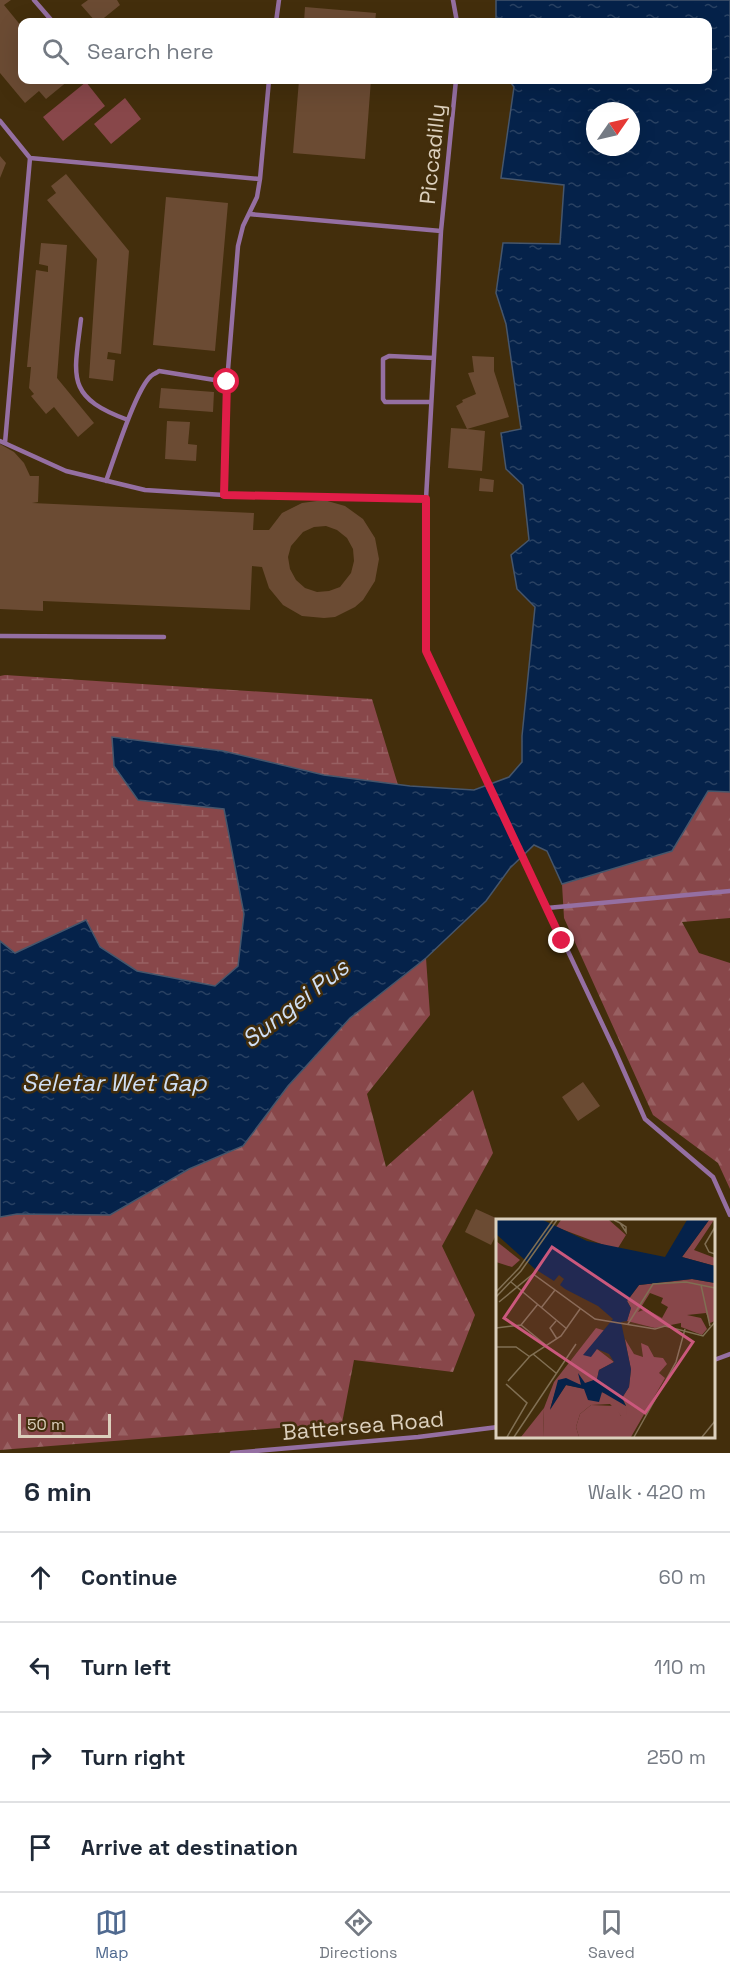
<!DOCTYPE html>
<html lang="en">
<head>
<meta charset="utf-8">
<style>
  :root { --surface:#fff; --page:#f2f2f3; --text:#1f2937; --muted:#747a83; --line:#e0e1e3; --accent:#506a90 }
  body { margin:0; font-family:"Space Grotesk",sans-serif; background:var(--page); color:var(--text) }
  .compass { position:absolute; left:586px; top:102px; width:54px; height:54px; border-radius:50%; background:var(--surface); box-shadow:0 6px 24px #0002; rotate:56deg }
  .scale { position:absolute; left:18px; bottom:15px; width:93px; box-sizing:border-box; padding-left:6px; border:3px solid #dcd0bd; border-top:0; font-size:16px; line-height:21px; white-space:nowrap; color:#dcd0bd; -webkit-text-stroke:4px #432e0c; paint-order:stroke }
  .stop { position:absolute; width:18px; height:18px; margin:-14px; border:4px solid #e11d48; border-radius:50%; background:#fff }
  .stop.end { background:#e11d48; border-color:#fff; box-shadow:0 2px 6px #0008 }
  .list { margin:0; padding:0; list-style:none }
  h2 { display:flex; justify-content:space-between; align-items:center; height:78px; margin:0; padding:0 24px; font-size:26px }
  h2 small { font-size:20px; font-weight:400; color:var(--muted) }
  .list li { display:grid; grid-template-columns:39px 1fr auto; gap:18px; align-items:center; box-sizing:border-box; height:90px; padding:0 24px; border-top:2px solid var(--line) }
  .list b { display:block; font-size:22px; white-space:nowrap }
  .list em { font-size:20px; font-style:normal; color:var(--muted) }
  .icon { flex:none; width:33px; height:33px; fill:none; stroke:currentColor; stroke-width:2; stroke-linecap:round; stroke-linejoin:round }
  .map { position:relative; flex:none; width:730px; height:1453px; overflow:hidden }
  .search { position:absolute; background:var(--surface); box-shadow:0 6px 24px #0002; left:18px; right:18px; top:18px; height:66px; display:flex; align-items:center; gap:15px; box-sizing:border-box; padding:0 21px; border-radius:12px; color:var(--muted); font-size:22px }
  .sheet { height:438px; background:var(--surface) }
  nav { display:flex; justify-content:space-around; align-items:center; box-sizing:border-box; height:84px; border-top:2px solid var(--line); background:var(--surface); font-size:16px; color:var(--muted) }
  nav a { display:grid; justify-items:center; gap:3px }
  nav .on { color:var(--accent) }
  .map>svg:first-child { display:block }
  .green { fill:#88474a }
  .forest { fill:url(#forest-firs) }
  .wetland { fill:url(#wetland-marsh) }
  .water { fill:url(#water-ripples); stroke:#46566c; stroke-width:1.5; fill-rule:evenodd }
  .building { fill:#6b4b33; fill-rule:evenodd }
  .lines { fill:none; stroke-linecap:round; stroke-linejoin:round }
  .service { stroke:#956fa2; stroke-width:4.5 }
  .route { stroke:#e11d48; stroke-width:8 }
  .labels { text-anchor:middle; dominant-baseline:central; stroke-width:5; stroke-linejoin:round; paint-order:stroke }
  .street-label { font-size:22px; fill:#dcd0bd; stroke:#432e0c }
  .water-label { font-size:24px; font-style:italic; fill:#d0dff4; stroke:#432e0c }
  .inset-road { fill:none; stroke:#806f53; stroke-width:1.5 }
  .view { fill:#cb587d; fill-opacity:0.15; stroke:#cb587d; stroke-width:3 }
  .inset-edge { fill:none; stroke:#dcd0bd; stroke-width:3 }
</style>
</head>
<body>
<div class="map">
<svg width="730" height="1453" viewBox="0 0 730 1453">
  <defs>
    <pattern id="forest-firs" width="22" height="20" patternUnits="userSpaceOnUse" patternTransform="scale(1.5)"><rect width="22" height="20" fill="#88474a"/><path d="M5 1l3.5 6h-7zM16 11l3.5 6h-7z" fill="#986062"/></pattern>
    <pattern id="wetland-marsh" width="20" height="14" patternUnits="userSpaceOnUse" patternTransform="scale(1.5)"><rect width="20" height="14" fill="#88474a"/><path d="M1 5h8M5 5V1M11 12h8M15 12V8" fill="none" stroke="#986062"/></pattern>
    <pattern id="water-ripples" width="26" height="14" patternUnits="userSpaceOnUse" patternTransform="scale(1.5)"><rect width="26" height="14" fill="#05224a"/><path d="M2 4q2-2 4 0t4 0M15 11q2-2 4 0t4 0" fill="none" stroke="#294162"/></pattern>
  </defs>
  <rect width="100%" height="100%" fill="#432e0c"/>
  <path class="green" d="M86,82L105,106L63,141L43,117Z
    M125,98L141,119L111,144L94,124Z"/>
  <path class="forest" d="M708,791L730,792V918L682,922L699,953L730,963V1189L718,1163L653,1115L564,918L562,884L672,851Z
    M426,958L430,1015L367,1094L386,1167L473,1090L493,1153L442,1246L475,1315L453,1372L354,1360L342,1423L0,1450V1217L17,1214L189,1169L243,1146L288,1086L350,1018Z"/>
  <path class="wetland" d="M5,675L372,699L398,785L324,775L138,800L224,808L244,914L238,966L215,986L137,971L100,947L86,920L15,953L0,941V676Z"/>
  <path class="water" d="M496,0H730V792L708,791L672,851L562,884L547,851L534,845L510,868L486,901L426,958L350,1018L288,1086L243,1146L189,1169L110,1215L17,1214L0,1217V941L15,953L86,920L100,947L137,971L215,986L238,966L244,914L224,809L138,800L114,766L112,737L223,751L324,775L410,786L474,790L509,777L522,762V736L535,607L517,589L511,555L529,540L523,485L506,469L501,433L521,429L506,324L496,293L503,243L560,244L564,185L501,178L514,87L509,80H708V22H496ZM595,111H631V147H595Z"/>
  <path class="building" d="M0,0H11L4,5L22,27V80H66L68,81L46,99L39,91L25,103L0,73Z
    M88,0H117L120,5L99,22H96L81,5Z
    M305,7L376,13L375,22H304Z
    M299,80H371L365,159L293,153Z
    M0,156L6,163L0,178Z
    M66,174L129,251L121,354L108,352L107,359L115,360L113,381L89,378L97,259L47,200L56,193L51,186Z
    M166,197L228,203L215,351L153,345Z
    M41,243L67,245L57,378L94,423L78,437L54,407L46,414L31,396L34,394L29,388L31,367H27L36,270L48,272V266L39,264Z
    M472,356L494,357V371L509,417L467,429L485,431L482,471L448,468L451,428L467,429L456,406L463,402L462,400L476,394L468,373L474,372Z
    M161,388L214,392L213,412L159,408Z
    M167,421L190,422L188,444L197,445L196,461L165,459Z
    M0,444L14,452L24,463L30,476H39L38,502L32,503L254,513L253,530H269L282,513L302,503L324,500L345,506L363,519L375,538L379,559L375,581L363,600L355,607L335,617L324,618L302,616L283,605L269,588L262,567L252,566L250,610L43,601V611L0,609ZM326,526L337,530L347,538L353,549L354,561L351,573L340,587L329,591L317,592L305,588L296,580L290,569L288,557L291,546L303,532L314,527Z
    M480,478L494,480L493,492L479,491Z
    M583,1082L600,1106L578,1121L562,1097Z
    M476,1209L498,1219V1231L491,1245L465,1232Z"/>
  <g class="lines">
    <path class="service" d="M34,0L53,22
      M453,0L457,22
      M276,22L279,0
      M456,80L441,231L426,499V650L615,1051L645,1119L713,1177L730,1215
      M0,121L30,158L5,443
      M30,158L260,179
      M249,214L441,231
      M81,319C74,377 65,397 128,420
      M431,402H385L383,399V359L389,356L434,358
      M0,441L66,471L145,490L224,495L426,499
      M106,481C114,459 136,389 151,376C151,375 159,372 159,371L227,382
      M224,495L227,382L238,246L243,226L257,197L260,179L269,80
      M0,636L164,637
      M547,908L730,891
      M714,1360L730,1354
      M232,1453L418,1437L498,1427"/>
  </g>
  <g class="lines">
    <path class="route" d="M227,382L224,495L426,499V651L562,941"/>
  </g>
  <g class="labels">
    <g class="street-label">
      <text transform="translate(432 154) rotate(-84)">Piccadilly</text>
      <text transform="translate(363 1425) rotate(-5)">Battersea Road</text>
    </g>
    <g class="water-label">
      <text transform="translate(295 1003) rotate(-38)">Sungei Pus</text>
      <text x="114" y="1082">Seletar Wet Gap</text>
    </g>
  </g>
  <g transform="translate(496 1219)">
    <rect width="219" height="219" fill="#432e0c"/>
    <path d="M0,22L24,41L16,48L0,43Z" fill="#88474a"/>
    <path d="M65,1H113L130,16L122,29H116L60,8ZM213,1H218L198,31L219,39V47L186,38ZM196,60L219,64V102L214,104L210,94L191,96L205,99L211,110L206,116L185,108V104L159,109L131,102L135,89L131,82L143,66ZM154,74L167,79L165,84L172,88L166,99L150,90L142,93ZM129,120L138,135L147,138L145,124L152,127L158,138L167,139L171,145L163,154L169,159L135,218H83L80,208L84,195L95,186L119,187L125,197L130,187L126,179L133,168L135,151ZM48,189L47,218H25Z" fill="#88474a" fill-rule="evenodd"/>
    <path d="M100,109L110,112L101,130L118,143L103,151L101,160L86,166L63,161L54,190L70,166L115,175L130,187L131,196L127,199L114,185L95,186L84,195L80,208L83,218H47L48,189L58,163Z" fill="#88474a"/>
    <path d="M0,1H47L91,22L169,38L191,1H213L186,38L219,47V64L196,60L143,66L131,82L135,89L131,102L125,103L135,150L133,168L126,179L130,187L106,173L103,183L92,181L88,170L70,166L54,191L62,161L70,159L85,166L82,154L89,164L101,160L103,151L118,143L113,135L101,130L95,138L87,136L117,100L102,87L69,70L64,66L68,60L63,56L58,62L39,50L0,15Z" fill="#05224a"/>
    <path class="inset-road" d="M118,1L124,4L130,8V13L124,4M219,8L209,25L213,33L219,35M15,63L71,110M205,66L214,107M0,73L23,49L57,1M0,78L25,52L61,1M3,83L37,55L99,100L159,110L169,107L207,117L219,103M45,89L59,71M60,102L54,109L61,120M132,105L157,65L190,63L219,69M25,106L42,85M0,109L25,106L51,127M0,128H20L34,138M37,135L60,154M12,162L34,137L65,117L84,90M10,165L31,184L11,218M18,218L80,125M138,218L180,143L189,110M206,218L219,202"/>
    <path class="view" d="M56,28L197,123L149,194L8,99Z"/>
    <rect width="219" height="219" class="inset-edge"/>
  </g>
</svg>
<svg class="compass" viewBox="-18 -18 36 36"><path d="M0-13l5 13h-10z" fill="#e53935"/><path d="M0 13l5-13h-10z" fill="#747a83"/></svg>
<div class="scale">50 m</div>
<div class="stop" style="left:227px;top:382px"></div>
<div class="stop end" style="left:562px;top:941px"></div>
<div class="search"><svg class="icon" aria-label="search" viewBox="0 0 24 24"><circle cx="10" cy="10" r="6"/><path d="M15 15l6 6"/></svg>Search here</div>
</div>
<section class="sheet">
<h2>6 min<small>Walk · 420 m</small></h2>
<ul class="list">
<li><svg class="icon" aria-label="ahead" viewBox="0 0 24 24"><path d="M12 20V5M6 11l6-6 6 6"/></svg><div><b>Continue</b></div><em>60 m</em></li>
<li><svg class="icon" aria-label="left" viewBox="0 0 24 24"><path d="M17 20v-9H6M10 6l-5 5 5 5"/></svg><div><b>Turn left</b></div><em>110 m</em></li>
<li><svg class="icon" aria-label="right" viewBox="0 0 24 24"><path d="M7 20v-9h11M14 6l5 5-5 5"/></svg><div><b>Turn right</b></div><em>250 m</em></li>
<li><svg class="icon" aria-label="arrive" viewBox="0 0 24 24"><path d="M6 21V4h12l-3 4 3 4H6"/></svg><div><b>Arrive at destination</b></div></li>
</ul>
</section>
<nav>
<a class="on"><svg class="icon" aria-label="map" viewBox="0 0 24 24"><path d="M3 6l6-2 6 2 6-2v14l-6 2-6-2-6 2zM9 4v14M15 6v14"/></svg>Map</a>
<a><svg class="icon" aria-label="directions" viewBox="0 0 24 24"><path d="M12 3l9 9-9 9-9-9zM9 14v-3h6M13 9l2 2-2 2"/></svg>Directions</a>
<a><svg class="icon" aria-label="saved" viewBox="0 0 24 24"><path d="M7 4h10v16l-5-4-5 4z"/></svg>Saved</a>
</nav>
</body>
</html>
